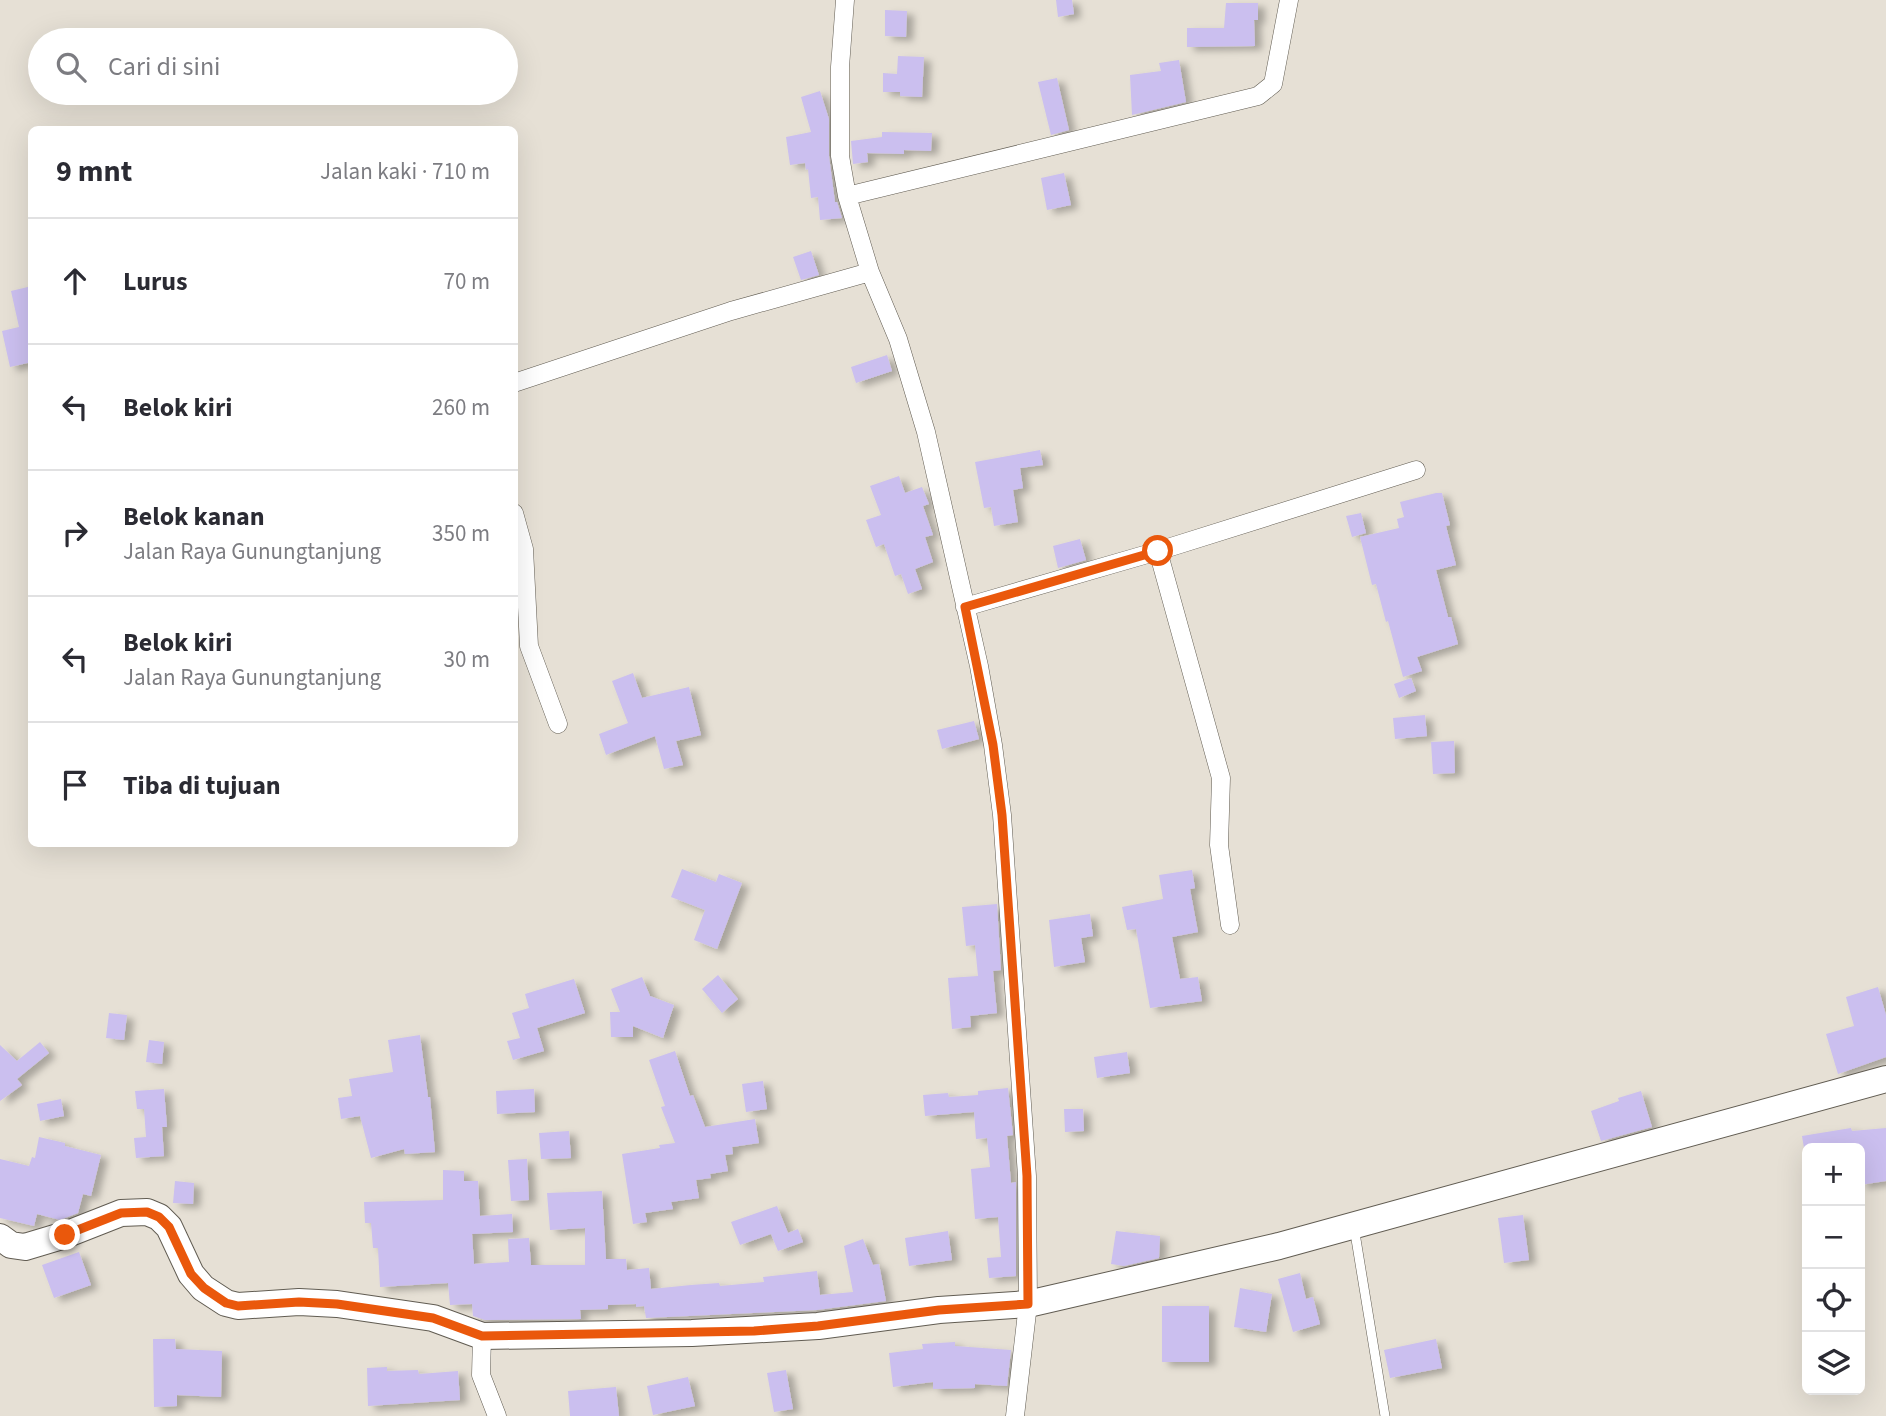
<!DOCTYPE html>
<html lang="id">
<head>
<meta charset="utf-8">
<style>
  :root { --surface:#fff; --page:#f7f7f7; --text:#2b2b33; --muted:#7c7c81; --line:#e1e1e2 }
  body { margin:0; font-family:"Source Sans 3",sans-serif; background:var(--page); color:var(--text) }
  .controls { position:absolute; right:21px; bottom:21px; display:grid; overflow:hidden; border-radius:10px; box-shadow:0 7px 28px #0002 }
  .controls button { width:63px; height:63px; display:grid; place-items:center; padding:0; border:0; border-bottom:2px solid var(--line); background:var(--surface); color:var(--text); font:35px sans-serif }
  .stop { position:absolute; width:21px; height:21px; margin:-16px; border:5px solid #ea580c; border-radius:50%; background:#fff }
  .stop.end { background:#ea580c; border-color:#fff; box-shadow:0 2px 7px #0008 }
  .list { margin:0; padding:0; list-style:none }
  h2 { display:flex; justify-content:space-between; align-items:center; height:91px; margin:0; padding:0 28px; font-size:30px }
  h2 small { font-size:23px; font-weight:400; color:var(--muted) }
  .list li { display:grid; grid-template-columns:46px 1fr auto; gap:21px; align-items:center; box-sizing:border-box; height:126px; padding:0 28px; border-top:2px solid var(--line) }
  .list b { display:block; font-size:26px; white-space:nowrap }
  .list p { margin:0; font-size:23px; white-space:nowrap; color:var(--muted) }
  .list em { font-size:23px; font-style:normal; color:var(--muted) }
  .icon { flex:none; width:38px; height:38px; fill:none; stroke:currentColor; stroke-width:2; stroke-linecap:round; stroke-linejoin:round }
  .map { position:relative; flex:none; width:1886px; height:1416px; overflow:hidden }
  .search { position:absolute; background:var(--surface); box-shadow:0 7px 28px #0002; left:28px; top:28px; width:490px; height:77px; display:flex; align-items:center; gap:18px; box-sizing:border-box; padding:0 24px; border-radius:38px; color:var(--muted); font-size:26px }
  .panel { position:absolute; background:var(--surface); box-shadow:0 7px 28px #0002; left:28px; top:126px; width:490px; height:721px; border-radius:10px }
  .map>svg:first-child { display:block }
  .building { fill:#cbbfef; filter:url(#shadow) }
  .lines { fill:none; stroke-linecap:round; stroke-linejoin:round }
  .lane-casing { stroke:#615c52; stroke-width:10 }
  .street-casing { stroke:#615c52; stroke-width:19 }
  .secondary-casing { stroke:#615c52; stroke-width:28 }
  .lane { stroke:#fff; stroke-width:9 }
  .street { stroke:#fff; stroke-width:18 }
  .secondary { stroke:#fff; stroke-width:26 }
  .route { stroke:#ea580c; stroke-width:9 }
</style>
</head>
<body>
<div class="map">
<svg width="1886" height="1416" viewBox="0 0 1886 1416">
  <defs>
    <filter id="shadow"><feDropShadow dx="7" dy="4" stdDeviation="3.5" flood-color="#0004"/></filter>
  </defs>
  <rect width="100%" height="100%" fill="#e6e0d5"/>
  <path class="building" d="M1056,0H1072L1074,14L1058,17Z
    M1226,3H1258V20H1254L1255,46L1187,47V28H1224Z
    M885,10L907,11L906,37L885,36Z
    M898,56L924,57L922,97L900,96V92H883V73L897,74Z
    M1179,60L1186,102L1132,115L1130,75L1161,71L1159,63Z
    M1057,78L1069,130L1051,135L1038,82Z
    M820,91L829,119V156L835,202H837L842,218L820,220L818,197L811,198L808,169L806,170L805,163L790,165L786,137L811,132L801,97Z
    M882,132L932,133L931,151L904,150V154L867,153L868,162L853,164L851,141L882,137Z
    M1064,173L1071,205L1047,210L1041,178Z
    M811,251L819,275L801,280L793,257Z
    M32,286V362L10,367L2,331L19,327L11,291Z
    M887,355L892,371L856,383L851,367Z
    M1040,450L1043,465L1020,468L1023,488L1013,490L1018,522L994,526L991,507L984,508L975,462Z
    M899,476L905,493L922,487L929,504L923,506L933,535L925,537L933,562L915,569L922,589L908,594L901,574L895,576L884,544L876,547L866,520L881,515L870,486Z
    M1436,493H1442L1450,525L1446,526L1456,565L1436,570L1448,617H1451L1458,644L1417,657L1422,671L1403,677L1388,621L1386,622L1376,584L1372,585L1360,537L1399,528L1397,519L1404,517L1400,502Z
    M1361,513L1366,533L1352,537L1346,516Z
    M1080,539L1086,560L1058,568L1053,546Z
    M633,673L642,698L689,687L701,735L676,741L683,765L664,769L655,736L606,755L599,734L628,723L612,681Z
    M1411,678L1416,691L1399,698L1394,684Z
    M1425,715L1427,736L1395,739L1393,718Z
    M974,721L979,739L942,749L937,730Z
    M1454,741L1455,773L1433,774L1431,742Z
    M682,869L716,882L719,874L742,883L717,949L694,940L705,910L671,897Z
    M1192,870L1195,888L1190,889L1198,932L1172,937L1180,979L1198,977L1202,1001L1150,1008L1136,929L1127,930L1122,907L1163,899L1159,875Z
    M997,904L1001,970L993,971L997,1013L970,1016L971,1027L952,1029L948,978L978,976L975,945L966,946L962,907Z
    M1090,914L1093,936L1081,938L1085,962L1054,967L1049,920Z
    M718,975L738,999L722,1013L702,989Z
    M642,977L650,996L674,1005L663,1038L633,1026V1037H611L610,1012H620L611,989Z
    M574,979L585,1013L537,1028L544,1051L513,1060L507,1041L520,1038L512,1013L529,1008L525,994Z
    M1878,987L1886,1015V1057L1838,1074L1826,1034L1854,1026L1846,997Z
    M109,1013L127,1015L124,1040L106,1038Z
    M420,1035L428,1097H430L435,1152L405,1154L404,1149L371,1158L360,1116L341,1119L338,1098L352,1096L349,1079L393,1072L388,1040Z
    M149,1040L164,1042L162,1064L146,1062Z
    M40,1042L49,1053L17,1079L22,1085L0,1101V1045L17,1061Z
    M675,1051L690,1096L693,1095L705,1127L755,1119L759,1143L732,1147L733,1154L725,1155L728,1171L710,1174L711,1178L696,1180L699,1198L671,1202L673,1209L645,1213L647,1222L633,1224L622,1154L660,1148L659,1145L675,1143L661,1107L665,1106L649,1060Z
    M1127,1052L1130,1073L1097,1078L1094,1057Z
    M763,1081L767,1109L746,1112L742,1084Z
    M1008,1088L1013,1135L1007,1136L1011,1183L1016,1182V1276L989,1278L987,1258L1001,1257L998,1217L975,1219L971,1169L990,1167L987,1138L976,1139L974,1112L925,1116L923,1095L948,1093L949,1097L978,1095V1091Z
    M164,1089L167,1127H162L164,1156L136,1158L134,1138L146,1137L144,1109H137L135,1091Z
    M534,1089L535,1112L497,1114L496,1091Z
    M1641,1091L1652,1127L1601,1141L1591,1111L1619,1101L1618,1098Z
    M61,1099L64,1116L40,1121L37,1104Z
    M1064,1109H1083L1084,1131L1065,1132Z
    M1851,1128L1852,1131L1886,1128V1181L1860,1185V1148H1804L1802,1136Z
    M569,1131L571,1158L541,1159L539,1133Z
    M39,1137L65,1143V1146L101,1155L91,1196L83,1194L78,1213L60,1220L37,1214L34,1226L0,1218V1159L29,1166L32,1157L35,1158Z
    M527,1159L529,1200L511,1201L508,1160Z
    M443,1170L464,1171V1181H478L480,1216L512,1214L513,1232L472,1234L474,1264L509,1262L508,1239L529,1238L531,1265H585V1228L550,1230L547,1193L602,1191L606,1259H626L627,1270L649,1268L651,1289L691,1285L719,1283L720,1286L764,1282L763,1277L817,1271L820,1295L853,1292L844,1246L863,1239L873,1265L879,1264L886,1301L817,1310L646,1318L644,1306L636,1307V1304L608,1305V1309L580,1310L581,1319L485,1320L473,1316L472,1304L450,1305L448,1283L380,1287L378,1248H373L371,1223H365L364,1202L443,1200Z
    M175,1181L194,1183L193,1204L173,1203Z
    M777,1206L788,1233L798,1229L803,1242L778,1251L771,1234L740,1245L731,1222Z
    M1523,1215L1529,1260L1504,1263L1498,1218Z
    M948,1231L952,1260L909,1266L905,1238Z
    M1116,1231L1160,1236L1159,1258L1124,1266L1111,1264Z
    M79,1252L91,1285L54,1298L42,1265Z
    M1300,1273L1306,1299L1313,1297L1320,1324L1293,1332L1278,1279Z
    M1240,1288L1272,1294L1266,1332L1234,1327Z
    M1162,1306H1209V1362H1162Z
    M153,1339H175L176,1349L222,1351L221,1397L177,1395V1406L154,1407Z
    M1436,1339L1442,1368L1390,1378L1384,1350Z
    M955,1342V1346L1011,1350L1007,1386L975,1384V1388L933,1389V1382L893,1387L889,1353L923,1349L922,1344Z
    M387,1367V1371L418,1370L419,1374L458,1371L460,1400L368,1406L367,1368Z
    M786,1370L793,1409L774,1412L767,1373Z
    M688,1377L695,1406L653,1415L647,1386Z
    M616,1387L619,1416H570L568,1391Z"/>
  <g class="lines">
    <defs>
      <path id="lane" d="M1354,1227L1385,1416"/>
      <path id="street" d="M845,0L840,67V156L847,196L870,272L898,339L926,432L979,666L993,745L1002,815L1027,1176L1028,1304L1015,1416
        M847,196L1258,96L1273,84L1289,0
        M514,383L731,311L870,272
        M514,513L524,549L529,646L558,724
        M1158,551L1221,778L1219,845L1230,925
        M965,607L1158,551L1416,470
        M482,1336L481,1375L497,1416"/>
      <path id="secondary" d="M0,1237L11,1245L25,1247L65,1235L121,1213L147,1212L159,1217L169,1227L191,1274L203,1288L226,1303L238,1306L299,1302L337,1304L433,1318L482,1336L692,1333L818,1326L939,1310L1028,1304L1279,1246L1886,1079"/>
    </defs>
    <use href="#lane" class="lane-casing"/>
    <use href="#street" class="street-casing"/>
    <use href="#secondary" class="secondary-casing"/>
    <use href="#lane" class="lane"/>
    <use href="#street" class="street"/>
    <use href="#secondary" class="secondary"/>
  </g>
  <g class="lines">
    <path class="route" d="M65,1235L121,1213L147,1212L159,1217L169,1227L191,1274L204,1288L226,1303L238,1306L299,1302L337,1304L433,1318L482,1336L754,1331L818,1326L939,1310L1028,1304L1027,1176L1002,815L993,745L965,607L1158,551"/>
  </g>
</svg>
<div class="controls">
<button>+</button>
<button>−</button>
<button><svg class="icon" aria-label="locate" viewBox="0 0 24 24"><circle cx="12" cy="12" r="6"/><path d="M12 2v4M12 18v4M2 12h4M18 12h4"/></svg></button>
<button><svg class="icon" aria-label="layers" viewBox="0 0 24 24"><path d="M12 4l9 5-9 5-9-5zM3 14l9 5 9-5"/></svg></button>
</div>
<div class="stop" style="left:1158px;top:551px"></div>
<div class="stop end" style="left:65px;top:1235px"></div>
<div class="search"><svg class="icon" aria-label="search" viewBox="0 0 24 24"><circle cx="10" cy="10" r="6"/><path d="M15 15l6 6"/></svg>Cari di sini</div>
<section class="panel">
<h2>9 mnt<small>Jalan kaki · 710 m</small></h2>
<ul class="list">
<li><svg class="icon" aria-label="ahead" viewBox="0 0 24 24"><path d="M12 20V5M6 11l6-6 6 6"/></svg><div><b>Lurus</b></div><em>70 m</em></li>
<li><svg class="icon" aria-label="left" viewBox="0 0 24 24"><path d="M17 20v-9H6M10 6l-5 5 5 5"/></svg><div><b>Belok kiri</b></div><em>260 m</em></li>
<li><svg class="icon" aria-label="right" viewBox="0 0 24 24"><path d="M7 20v-9h11M14 6l5 5-5 5"/></svg><div><b>Belok kanan</b><p>Jalan Raya Gunungtanjung</p></div><em>350 m</em></li>
<li><svg class="icon" aria-label="left" viewBox="0 0 24 24"><path d="M17 20v-9H6M10 6l-5 5 5 5"/></svg><div><b>Belok kiri</b><p>Jalan Raya Gunungtanjung</p></div><em>30 m</em></li>
<li><svg class="icon" aria-label="arrive" viewBox="0 0 24 24"><path d="M6 21V4h12l-3 4 3 4H6"/></svg><div><b>Tiba di tujuan</b></div></li>
</ul>
</section>
</div>
</body>
</html>
